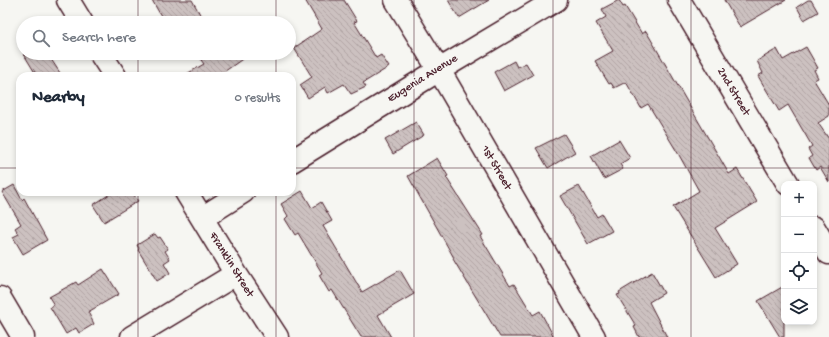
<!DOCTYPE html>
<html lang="en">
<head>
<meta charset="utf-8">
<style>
  :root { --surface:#fff; --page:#f6f6f7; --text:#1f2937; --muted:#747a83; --line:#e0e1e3 }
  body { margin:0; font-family:"Gochi Hand",sans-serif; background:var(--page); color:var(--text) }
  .controls { position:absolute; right:12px; bottom:12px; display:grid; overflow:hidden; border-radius:8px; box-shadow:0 2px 6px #0003 }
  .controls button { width:36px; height:36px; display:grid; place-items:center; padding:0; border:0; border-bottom:1px solid var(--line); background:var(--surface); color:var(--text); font:20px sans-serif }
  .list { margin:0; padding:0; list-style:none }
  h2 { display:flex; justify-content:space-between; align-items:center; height:52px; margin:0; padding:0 16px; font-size:17px }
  h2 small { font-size:13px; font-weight:400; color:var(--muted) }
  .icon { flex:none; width:22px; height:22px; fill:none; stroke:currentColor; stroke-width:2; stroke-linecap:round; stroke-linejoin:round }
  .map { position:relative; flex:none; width:829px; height:337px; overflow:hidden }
  .search { position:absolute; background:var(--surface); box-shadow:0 2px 6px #0003; left:16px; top:16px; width:280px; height:44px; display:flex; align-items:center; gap:10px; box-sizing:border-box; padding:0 14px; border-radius:22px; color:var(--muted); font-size:15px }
  .panel { position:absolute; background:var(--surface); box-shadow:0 2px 6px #0003; left:16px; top:72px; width:280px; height:124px; border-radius:12px }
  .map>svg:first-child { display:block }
  .building { fill:url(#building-back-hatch); stroke:#4a1f2b }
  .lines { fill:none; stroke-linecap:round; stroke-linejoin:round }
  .minor-casing { stroke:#4a1f2b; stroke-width:25 }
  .minor { stroke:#f6f6f2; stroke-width:22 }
  .grid { fill:none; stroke:#4a1f2b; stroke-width:1; stroke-opacity:0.55 }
  .labels { text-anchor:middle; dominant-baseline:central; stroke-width:3.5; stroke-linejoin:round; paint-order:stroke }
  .street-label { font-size:12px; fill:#4a1f2b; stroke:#f6f6f2 }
</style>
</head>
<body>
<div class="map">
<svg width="829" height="337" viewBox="0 0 829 337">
  <defs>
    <pattern id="building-back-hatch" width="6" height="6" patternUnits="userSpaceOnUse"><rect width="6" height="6" fill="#ccc1c0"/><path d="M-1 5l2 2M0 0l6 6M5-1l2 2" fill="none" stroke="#b1a5a5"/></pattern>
  </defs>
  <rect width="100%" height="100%" fill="#f6f6f2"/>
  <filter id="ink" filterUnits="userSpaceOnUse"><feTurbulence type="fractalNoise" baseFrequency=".025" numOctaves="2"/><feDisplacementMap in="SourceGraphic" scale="8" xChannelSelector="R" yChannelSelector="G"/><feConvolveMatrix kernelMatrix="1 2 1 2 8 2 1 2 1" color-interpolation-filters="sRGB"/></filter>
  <g filter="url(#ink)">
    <path class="building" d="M152,0H192L205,23H165Z
      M305,0H344L357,21L354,22L376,58L381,55L389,67L363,83L366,87L351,94L344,84L328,93L325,87L308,98L300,85L312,77L294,48L322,29Z
      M448,0H489L459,18Z
      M619,0L623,7L625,6L642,34L646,31L729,174L737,169L757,202L715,228L737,264L716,277L673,207L699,191L679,155L648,104L641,108L626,82L614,88L611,83L609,84L595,61L613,51L596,23L606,17L602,9Z
      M724,0H786L740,27Z
      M808,0H811L818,12L804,20L797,7Z
      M806,47L818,68L814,70L818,78L814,80L829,105V116L818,123L829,139V182L820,167L816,170L809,158L812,156L808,149L812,146L788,105L779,111L758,76L763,73L757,61L777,49L783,60Z
      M23,53H47L62,76H37Z
      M212,53H251L218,76H183L204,64L201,60Z
      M514,61L517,67L526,63L533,75L504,91L494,72Z
      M416,122L424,135L393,154L385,140Z
      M564,134L575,152L548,168L536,148Z
      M619,140L630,158L620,164L623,169L604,179L591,156Z
      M437,158L448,176L446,177L483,235L480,236L510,286L514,284L533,315L540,311L554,337H500L453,259L454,258L408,176Z
      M14,185L22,200L24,198L47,240L23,254L13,237L19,234L15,228L21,224L2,192Z
      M579,186L597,217L602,214L612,231L588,244L560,196Z
      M302,191L312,208L321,202L332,221L323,226L362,292L400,270L414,294L378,315L391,337H361L332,290L329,292L319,275L322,273L298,233L295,235L285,219L288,216L281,204Z
      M113,192H132L138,201L104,222L93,205Z
      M155,234L158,238L160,237L168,249L165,251L170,259L164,263L170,273L157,281L138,250L139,249L137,245Z
      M103,269L119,294L88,312L94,324L79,333L76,328L66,334L50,307L54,305L49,297L76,282L78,285Z
      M652,272L664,293L649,302L667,337H639L634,327L636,326L617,295L620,294L619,292Z
      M784,286V337H780L758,301Z"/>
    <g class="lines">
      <defs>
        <path id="minor" d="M68,0L82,23
          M396,0L439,70L594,337
          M679,0L788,184
          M100,53L115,76
          M292,161L439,70L556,0
          M186,192L236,274L277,337
          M202,218L243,192
          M814,228L829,253
          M0,298L23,337
          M132,337L236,274"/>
      </defs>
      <use href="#minor" class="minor-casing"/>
      <use href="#minor" class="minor"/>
    </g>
  </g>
  <path class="grid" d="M138,0V23M276,0V23M414,0V337M553,0V337M691,0V337M138,53V76M276,53V76M0,168H20M292,168H829M138,192V337M276,192V337"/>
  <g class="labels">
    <g class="street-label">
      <text transform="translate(423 79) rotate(-32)">Eugenia Avenue</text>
      <text transform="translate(733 92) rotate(59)">2nd Street</text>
      <text transform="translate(496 168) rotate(60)">1st Street</text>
      <text transform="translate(231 265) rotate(58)">Franklin Street</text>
    </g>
  </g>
</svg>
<div class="controls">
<button>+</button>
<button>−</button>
<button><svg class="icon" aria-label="locate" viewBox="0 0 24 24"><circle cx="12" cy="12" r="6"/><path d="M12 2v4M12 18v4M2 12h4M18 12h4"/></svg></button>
<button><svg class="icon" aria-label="layers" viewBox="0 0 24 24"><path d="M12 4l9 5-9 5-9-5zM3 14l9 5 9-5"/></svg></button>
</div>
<div class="search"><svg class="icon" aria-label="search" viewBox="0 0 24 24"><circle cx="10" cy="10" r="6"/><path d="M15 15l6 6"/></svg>Search here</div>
<section class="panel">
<h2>Nearby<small>0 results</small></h2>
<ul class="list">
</ul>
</section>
</div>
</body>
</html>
